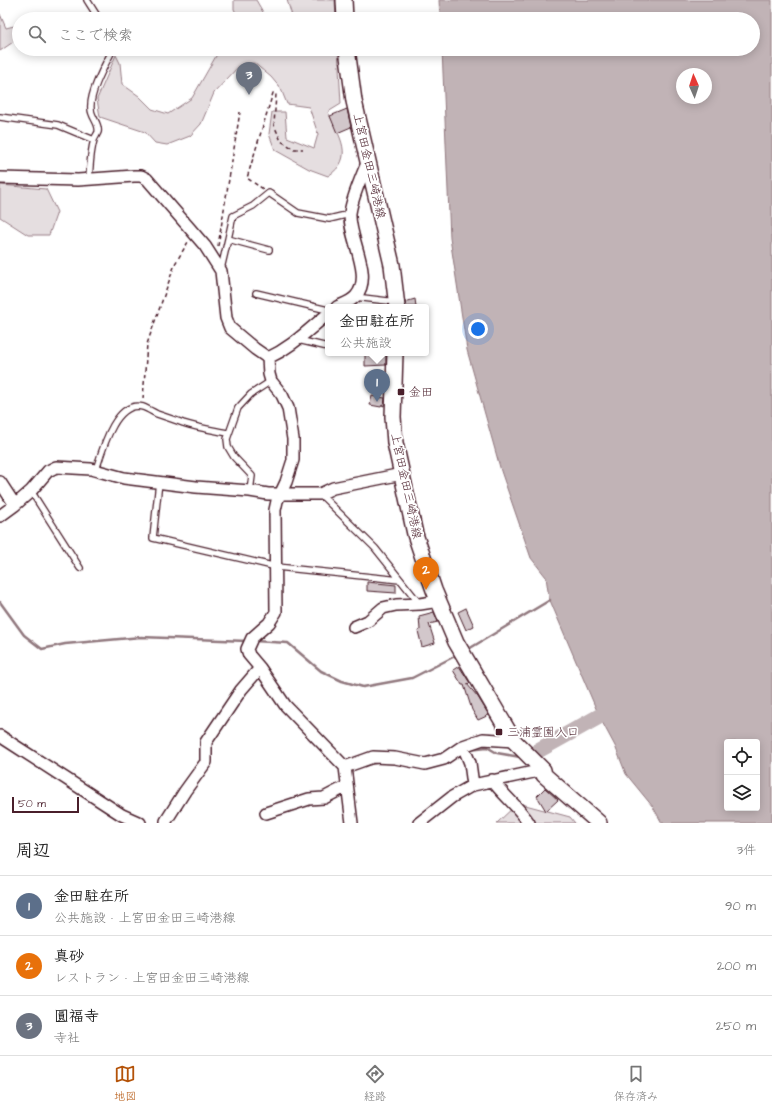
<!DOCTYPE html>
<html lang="ja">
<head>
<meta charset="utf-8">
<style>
  :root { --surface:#fff; --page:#f2f2f2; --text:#222; --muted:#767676; --line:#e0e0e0; --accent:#b45309 }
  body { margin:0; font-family:"Architects Daughter","Klee One",sans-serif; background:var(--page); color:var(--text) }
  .controls { position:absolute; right:12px; bottom:12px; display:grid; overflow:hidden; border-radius:4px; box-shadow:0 2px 10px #0003 }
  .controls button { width:36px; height:36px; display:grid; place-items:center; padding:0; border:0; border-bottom:1px solid var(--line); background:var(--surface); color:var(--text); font:20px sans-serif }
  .compass { position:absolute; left:676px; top:68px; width:36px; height:36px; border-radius:50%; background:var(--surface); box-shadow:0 2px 10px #0003; rotate:357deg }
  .scale { position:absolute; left:12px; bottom:10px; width:67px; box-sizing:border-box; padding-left:4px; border:2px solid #4a1f2b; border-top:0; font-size:11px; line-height:14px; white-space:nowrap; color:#4a1f2b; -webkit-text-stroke:3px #fff; paint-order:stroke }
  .you { position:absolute; left:478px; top:329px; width:14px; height:14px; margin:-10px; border:3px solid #fff; border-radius:50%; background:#1a73e8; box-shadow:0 0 0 6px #1a73e833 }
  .badge { display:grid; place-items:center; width:26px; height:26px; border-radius:50%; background:var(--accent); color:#fff; font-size:13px; font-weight:700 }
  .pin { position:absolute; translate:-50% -33px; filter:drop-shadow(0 1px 2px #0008) }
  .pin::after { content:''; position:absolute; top:21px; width:14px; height:12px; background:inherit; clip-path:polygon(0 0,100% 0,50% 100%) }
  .popup { position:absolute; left:325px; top:304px; width:104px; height:52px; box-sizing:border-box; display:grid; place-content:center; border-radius:4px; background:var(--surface); filter:drop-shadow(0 1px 3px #0005); font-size:13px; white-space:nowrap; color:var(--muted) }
  .popup b { font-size:15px; color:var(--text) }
  .popup::after { content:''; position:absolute; left:50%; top:100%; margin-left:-8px; border:8px solid transparent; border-top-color:var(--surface) }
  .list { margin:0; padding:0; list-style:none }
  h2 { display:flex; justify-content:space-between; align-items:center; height:52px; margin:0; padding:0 16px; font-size:17px }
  h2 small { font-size:13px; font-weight:400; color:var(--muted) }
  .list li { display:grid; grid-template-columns:26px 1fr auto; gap:12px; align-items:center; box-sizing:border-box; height:60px; padding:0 16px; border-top:1px solid var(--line) }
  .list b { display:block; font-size:15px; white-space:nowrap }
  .list p { margin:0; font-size:13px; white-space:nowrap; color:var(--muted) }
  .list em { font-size:13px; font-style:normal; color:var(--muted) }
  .icon { flex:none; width:22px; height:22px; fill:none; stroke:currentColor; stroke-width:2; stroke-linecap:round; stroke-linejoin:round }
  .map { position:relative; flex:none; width:772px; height:823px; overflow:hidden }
  .search { position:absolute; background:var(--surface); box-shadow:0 2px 10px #0003; left:12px; right:12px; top:12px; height:44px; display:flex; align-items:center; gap:10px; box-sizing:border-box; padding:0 14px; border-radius:22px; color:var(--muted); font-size:15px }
  .sheet { height:232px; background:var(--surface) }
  nav { display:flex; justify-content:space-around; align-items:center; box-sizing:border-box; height:56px; border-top:1px solid var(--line); background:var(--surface); font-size:11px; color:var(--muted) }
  nav a { display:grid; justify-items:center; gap:2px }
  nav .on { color:var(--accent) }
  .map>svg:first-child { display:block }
  .green { fill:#e5dee0; stroke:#987e86 }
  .water { fill:#c1b3b6; stroke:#91787e; fill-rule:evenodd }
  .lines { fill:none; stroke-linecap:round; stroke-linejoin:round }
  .stream { stroke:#91787e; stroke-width:2.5 }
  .river { stroke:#c1b3b6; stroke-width:16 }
  .building { fill:#d2c7cb; stroke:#4a1f2b }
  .service-casing { stroke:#4a1f2b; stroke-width:8 }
  .minor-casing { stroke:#4a1f2b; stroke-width:14 }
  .secondary-casing { stroke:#4a1f2b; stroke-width:18 }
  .path { stroke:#4a1f2b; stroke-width:1.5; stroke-dasharray:4 3; stroke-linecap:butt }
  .service { stroke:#fff; stroke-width:5.5 }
  .minor { stroke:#fff; stroke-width:11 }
  .secondary { stroke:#fff; stroke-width:15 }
  .poi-dot { fill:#4a1f2b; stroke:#fff; stroke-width:1.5 }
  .labels { text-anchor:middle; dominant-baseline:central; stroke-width:3.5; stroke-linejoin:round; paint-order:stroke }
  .street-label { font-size:12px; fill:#4a1f2b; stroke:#fff }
  .poi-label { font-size:12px; fill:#4a1f2b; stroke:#fff; text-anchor:start }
</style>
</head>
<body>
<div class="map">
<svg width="772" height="823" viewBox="0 0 772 823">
  <rect width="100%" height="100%" fill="#fff"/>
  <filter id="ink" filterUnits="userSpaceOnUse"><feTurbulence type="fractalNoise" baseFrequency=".025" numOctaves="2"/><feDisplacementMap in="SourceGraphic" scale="8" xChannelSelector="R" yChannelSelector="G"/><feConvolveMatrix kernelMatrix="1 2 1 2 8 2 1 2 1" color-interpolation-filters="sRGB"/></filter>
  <g filter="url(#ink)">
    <path class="green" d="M234,0H256L267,19H239L234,9Z
      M287,0H335L336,19H293Z
      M0,14L6,28L18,25L19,27V38L0,51Z
      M220,49H287L293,55L302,49H338L341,104L328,112C339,136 356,158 328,176L309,169L275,150L269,134L272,112H285L287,137L314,148L318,134L309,107L287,104L281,89L271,77L254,63L239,66L214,93L201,124L190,136L167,145L155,143L145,132L100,117L97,99L116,55L120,63L122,84L139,96L152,109L168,114L192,98Z
      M0,185L46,189L57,212L49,235H28L0,217Z
      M518,803L570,817L575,823H497Z"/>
    <path class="water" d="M439,0H772V823H662L653,807L626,774L615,746L600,718L549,598L546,577L531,558L501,471L467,350L450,238L442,49H753V19H440ZM682,74H706V98H682ZM727,742H757V808H727Z"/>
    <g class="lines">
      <path class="stream" d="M0,602L24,635L42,649L65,644L141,637L247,641
        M254,641L288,643L321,671L342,681L363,687L412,678L457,655
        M467,650L550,600
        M469,749L487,747L497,753L520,757
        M370,764L381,762"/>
      <path class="river" d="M539,750L600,716"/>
    </g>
    <path class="building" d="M347,109L351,127L337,133L330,116Z
      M415,299L416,307H406L405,302Z
      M365,353H386V365L365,366Z
      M372,396L385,398L384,406L382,405L381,407L370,405Z
      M367,582L396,585V593L367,591Z
      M466,608L474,626L466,630L458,612Z
      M434,612L438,622L429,624L435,643L422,647L418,631L420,630L419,616Z
      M459,666L470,683L467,684L478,697L489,715L478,720L472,710L464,685H462L453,670Z
      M545,788L558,800L546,811L537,796Z"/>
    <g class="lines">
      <defs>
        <path id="service" d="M87,0L99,19
          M0,117L58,125L94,140
          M89,180C90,167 90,153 94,140C95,137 97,135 98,132C100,124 91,117 91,109C89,93 106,63 113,49
          M269,250L228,239L233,216L253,206L269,193L298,213L329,219L350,214
          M221,269L228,239
          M256,293L328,310
          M355,297L396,302
          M298,340L328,347
          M96,470C102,451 115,400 143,407C148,409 153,412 157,414C166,417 175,420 183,423C198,428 213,430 228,433
          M159,482L153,538L277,567L400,580
          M31,491L80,568
          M250,491L252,476L234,457L228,447L227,439L238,408L251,394L271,381
          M320,494L375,548L419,603"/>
        <path id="minor" d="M0,178L78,180L134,176H141L147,179L205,246L221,271L226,318L230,328L255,349L268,358
          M337,307C343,304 351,302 356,296C374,275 348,238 350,213C352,198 362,175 368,161
          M268,358L269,374L271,381L282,395L288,408L293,439V460L286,482L277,501L275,510L276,612L269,623L252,638L247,649L249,655L260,668L285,705L345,767L352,823
          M268,358C292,347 308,330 328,314
          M0,482L15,505
          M0,516L15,505L31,491L48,471L56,467L91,469L124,478L196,487L250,491L268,494H320L333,488L402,474
          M354,627L368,621L383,608L396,605L420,604L439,601
          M0,736L122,815L140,823
          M463,746L470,763L473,785
          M345,767L373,757L395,758L425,764L444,759L463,746L483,739L514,741
          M492,780C503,795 519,807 529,823
          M266,813L309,799L324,798L347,786
          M166,823V821L185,791L206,762V742L241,690L260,668
          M419,823L452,797L473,785L543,770"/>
        <path id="secondary" d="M344,0L345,19
          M347,49L354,101L392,265L397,307
          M395,353L393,417L395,443L415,534L434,590L456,642L514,741L543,770L544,775L599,823"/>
      </defs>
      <use href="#service" class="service-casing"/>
      <use href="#minor" class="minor-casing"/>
      <use href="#secondary" class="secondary-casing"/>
      <path class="path" d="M263,189L247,178L273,93L276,94L274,125L281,141L294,149H303
        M218,246L240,112
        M143,399L147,344L175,264L188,242"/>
      <use href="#service" class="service"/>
      <use href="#minor" class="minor"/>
      <use href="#secondary" class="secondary"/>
    </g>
  </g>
  <g class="poi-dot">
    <rect x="397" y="388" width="8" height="8" rx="2"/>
    <rect x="495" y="728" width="8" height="8" rx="2"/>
  </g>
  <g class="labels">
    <g class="street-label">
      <text transform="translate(369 166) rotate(77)">上宮田金田三崎港線</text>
      <text transform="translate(406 486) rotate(78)">上宮田金田三崎港線</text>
    </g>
    <g class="poi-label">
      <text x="409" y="392">金田</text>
      <text x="507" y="732">三浦霊園入口</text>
    </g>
  </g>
</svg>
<div class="controls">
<button><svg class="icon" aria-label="locate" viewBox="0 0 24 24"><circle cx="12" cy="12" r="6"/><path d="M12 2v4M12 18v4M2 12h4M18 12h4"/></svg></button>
<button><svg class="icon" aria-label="layers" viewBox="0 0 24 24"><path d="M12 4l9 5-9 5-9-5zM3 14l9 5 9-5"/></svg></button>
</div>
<svg class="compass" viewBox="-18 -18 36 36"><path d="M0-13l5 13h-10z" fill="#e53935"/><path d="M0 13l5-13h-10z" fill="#767676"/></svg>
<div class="scale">50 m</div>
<div class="you"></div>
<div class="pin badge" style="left:377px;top:402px;background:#5c6f8a">1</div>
<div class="popup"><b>金田駐在所</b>公共施設</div>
<div class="pin badge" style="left:426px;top:590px;background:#e8710a">2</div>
<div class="pin badge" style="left:249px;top:95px;background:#6b7280">3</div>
<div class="search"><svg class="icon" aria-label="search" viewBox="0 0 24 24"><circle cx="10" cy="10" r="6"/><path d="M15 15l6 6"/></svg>ここで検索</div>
</div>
<section class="sheet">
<h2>周辺<small>3件</small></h2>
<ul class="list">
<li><span class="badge" style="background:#5c6f8a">1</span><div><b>金田駐在所</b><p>公共施設 · 上宮田金田三崎港線</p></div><em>90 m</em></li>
<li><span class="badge" style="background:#e8710a">2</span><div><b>真砂</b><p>レストラン · 上宮田金田三崎港線</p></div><em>200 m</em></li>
<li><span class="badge" style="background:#6b7280">3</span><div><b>圓福寺</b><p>寺社</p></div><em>250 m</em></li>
</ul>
</section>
<nav>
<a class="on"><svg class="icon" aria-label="map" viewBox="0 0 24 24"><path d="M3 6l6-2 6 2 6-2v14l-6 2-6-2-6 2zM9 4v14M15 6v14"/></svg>地図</a>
<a><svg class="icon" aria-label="directions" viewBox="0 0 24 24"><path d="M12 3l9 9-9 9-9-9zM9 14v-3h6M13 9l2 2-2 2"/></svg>経路</a>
<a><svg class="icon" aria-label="saved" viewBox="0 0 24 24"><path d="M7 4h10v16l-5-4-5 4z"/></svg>保存済み</a>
</nav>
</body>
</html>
